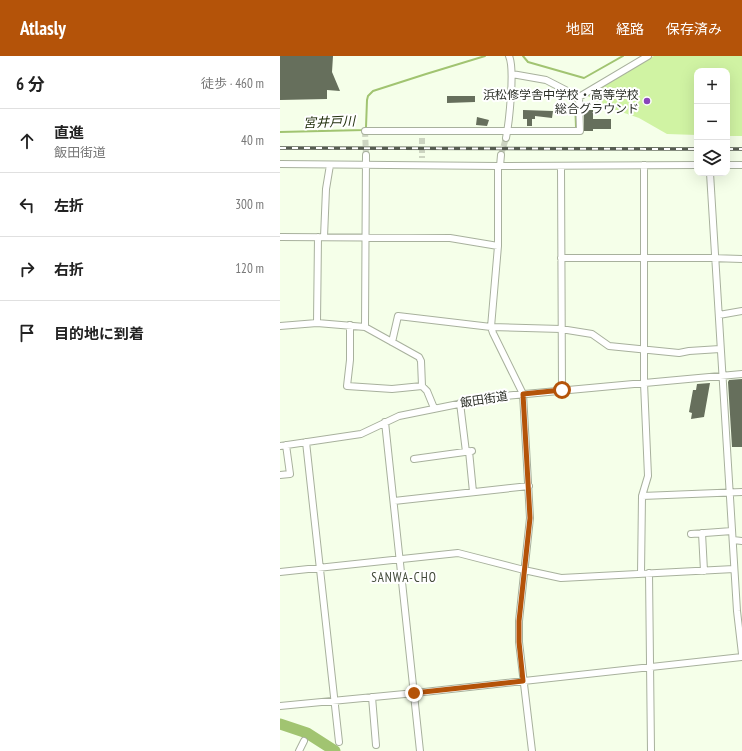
<!DOCTYPE html>
<html lang="ja">
<head>
<meta charset="utf-8">
<style>
  :root { --surface:#fff; --page:#f6f6f6; --text:#222; --muted:#767676; --line:#e0e0e0; --accent:#b45309 }
  body { margin:0; font-family:"PT Sans Narrow","Noto Sans JP",sans-serif; background:var(--page); color:var(--text) }
  .controls { position:absolute; right:12px; top:12px; display:grid; overflow:hidden; border-radius:8px; box-shadow:0 4px 16px #0002 }
  .controls button { width:36px; height:36px; display:grid; place-items:center; padding:0; border:0; border-bottom:1px solid var(--line); background:var(--surface); color:var(--text); font:20px sans-serif }
  .stop { position:absolute; width:12px; height:12px; margin:-9px; border:3px solid #b45309; border-radius:50%; background:#fff }
  .stop.end { background:#b45309; border-color:#fff; box-shadow:0 1px 4px #0008 }
  .list { margin:0; padding:0; list-style:none }
  h2 { display:flex; justify-content:space-between; align-items:center; height:52px; margin:0; padding:0 16px; font-size:17px }
  h2 small { font-size:13px; font-weight:400; color:var(--muted) }
  .list li { display:grid; grid-template-columns:26px 1fr auto; gap:12px; align-items:center; box-sizing:border-box; height:64px; padding:0 16px; border-top:1px solid var(--line) }
  .list b { display:block; font-size:15px; white-space:nowrap }
  .list p { margin:0; font-size:13px; white-space:nowrap; color:var(--muted) }
  .list em { font-size:13px; font-style:normal; color:var(--muted) }
  .icon { flex:none; width:22px; height:22px; fill:none; stroke:currentColor; stroke-width:2; stroke-linecap:round; stroke-linejoin:round }
  .map { position:relative; flex:none; width:462px; height:695px; overflow:hidden }
  header { display:flex; align-items:center; gap:24px; box-sizing:border-box; height:56px; padding:0 20px; background:var(--accent); color:#fff }
  header strong { font-size:19px }
  nav { display:flex; gap:22px; margin-inline-start:auto; font-size:14px }
  main { display:flex }
  aside { flex:1; background:var(--surface) }
  .map>svg:first-child { display:block }
  .green { fill:#d0f3a3 }
  .lines { fill:none; stroke-linecap:round; stroke-linejoin:round }
  .stream { stroke:#a1c471; stroke-width:2 }
  .river { stroke:#a1c471; stroke-width:11 }
  .building { fill:#666f5c }
  .minor-tunnel { stroke:#cdd5c2; stroke-width:6; stroke-dasharray:6 3; stroke-linecap:butt }
  .minor-casing { stroke:#a8b19d; stroke-width:8 }
  .minor { stroke:#fff; stroke-width:6 }
  .rail-casing { stroke:#565c51; stroke-width:3.5 }
  .rail { stroke:#fff; stroke-width:2; stroke-dasharray:6; stroke-linecap:butt }
  .route { stroke:#b45309; stroke-width:5 }
  .poi-dot { fill:#8947bb; stroke:#fff; stroke-width:1.5 }
  .labels { text-anchor:middle; dominant-baseline:central; stroke-width:4; stroke-linejoin:round; paint-order:stroke }
  .poi-label { font-size:12px; fill:#2b2f27; stroke:#fff; text-anchor:end }
  .street-label { font-size:12px; fill:#2b2f27; stroke:#fff }
  .water-label { font-size:13px; font-style:italic; fill:#23310e; stroke:#fff }
  .neighbourhood-label { font-size:13px; letter-spacing:1px; fill:#3f4736; stroke:#fff }
</style>
</head>
<body>
<header>
<strong>Atlasly</strong>
<nav><a>地図</a><a>経路</a><a>保存済み</a></nav>
</header>
<main>
<aside>
<h2>6 分<small>徒歩 · 460 m</small></h2>
<ul class="list">
<li><svg class="icon" aria-label="ahead" viewBox="0 0 24 24"><path d="M12 20V5M6 11l6-6 6 6"/></svg><div><b>直進</b><p>飯田街道</p></div><em>40 m</em></li>
<li><svg class="icon" aria-label="left" viewBox="0 0 24 24"><path d="M17 20v-9H6M10 6l-5 5 5 5"/></svg><div><b>左折</b></div><em>300 m</em></li>
<li><svg class="icon" aria-label="right" viewBox="0 0 24 24"><path d="M7 20v-9h11M14 6l5 5-5 5"/></svg><div><b>右折</b></div><em>120 m</em></li>
<li><svg class="icon" aria-label="arrive" viewBox="0 0 24 24"><path d="M6 21V4h12l-3 4 3 4H6"/></svg><div><b>目的地に到着</b></div></li>
</ul>
</aside>
<div class="map">
<svg width="462" height="695" viewBox="0 0 462 695">
  <rect width="100%" height="100%" fill="#f5ffe9"/>
  <path class="green" d="M374,0H462V80H447V15H417V79L387,78L359,62L327,51L306,39Z"/>
  <g class="lines">
    <path class="stream" d="M243,0L248,6L304,22L343,0
      M295,44L296,71
      M0,76L84,74L86,71L87,44L88,40L93,35L146,18L205,0"/>
    <path class="river" d="M0,668L27,677L55,695"/>
  </g>
  <path class="building" d="M0,0H53L52,16L60,35L47,34V43L0,44Z
    M167,40H195V46L167,47Z
    M243,54L273,55L272,62L255,60V63H252V70H247V63H243Z
    M305,54H313V63H331V73H313V75H304V57H305Z
    M197,61L209,64L207,70L196,69Z
    M462,323V391H452L448,326L449,324Z
    M430,327L424,361L411,363L412,357L409,356L413,334H416L417,328Z"/>
  <g class="lines">
    <path class="minor-tunnel" d="M85,75L86,99
      M142,82V102
      M221,99L226,82"/>
    <defs>
      <path id="minor" d="M232,18L266,24L299,41
        M299,41L368,0
        M85,75H300L299,41
        M226,82C229,67 235,13 229,0
        M0,108L218,110L417,109
        M447,109H462
        M218,110V190L211,271L213,277L243,338L250,462L239,565V586L252,695
        M220,110L221,99
        M281,110L282,335
        M430,117L457,555L462,598
        M0,181L170,182L218,190
        M44,181L46,133L50,109
        M281,202H431L462,203
        M439,259L462,255
        M37,267L38,181
        M70,269V304L67,330L112,333L142,330
        M0,270L37,267L85,271L139,301L141,305L142,330L147,335L154,352
        M85,271L86,99
        M112,286L118,260L211,271L281,273L312,278L329,290L399,297L409,295L440,293
        M180,347L186,396
        M105,366L140,695
        M26,386L59,686
        M0,390L81,378L119,360L213,341L462,318
        M189,395L193,436
        M134,403L192,395
        M0,419L10,418L6,389
        M362,440L462,436
        M114,445L249,430
        M422,477L424,515
        M411,478L452,475
        M453,484L462,485
        M0,516L178,497L244,514L281,522L454,513
        M369,517L371,695
        M361,518L362,440L368,420L364,327V109
        M92,641L96,689
        M0,650L135,637L462,601
        M19,695L24,685"/>
    </defs>
    <use href="#minor" class="minor-casing"/>
    <use href="#minor" class="minor"/>
    <defs>
      <path id="rail" d="M0,92L417,93
        M447,93H462"/>
    </defs>
    <use href="#rail" class="rail-casing"/>
    <use href="#rail" class="rail"/>
  </g>
  <g class="lines">
    <path class="route" d="M134,637L243,625L239,586V565L250,462L243,338L282,334"/>
  </g>
  <circle class="poi-dot" cx="367" cy="45" r="4"/>
  <g class="labels">
    <g class="poi-label">
      <text x="359" y="38">浜松修学舎中学校・高等学校<tspan x="359" dy="14">総合グラウンド</tspan></text>
    </g>
    <g class="street-label">
      <text transform="translate(204 343) rotate(-9)">飯田街道</text>
    </g>
    <g class="water-label">
      <text transform="translate(49 66) rotate(-2)">宮井戸川</text>
    </g>
    <g class="neighbourhood-label">
      <text x="124" y="521">SANWA-CHO</text>
    </g>
  </g>
</svg>
<div class="controls">
<button>+</button>
<button>−</button>
<button><svg class="icon" aria-label="layers" viewBox="0 0 24 24"><path d="M12 4l9 5-9 5-9-5zM3 14l9 5 9-5"/></svg></button>
</div>
<div class="stop" style="left:282px;top:334px"></div>
<div class="stop end" style="left:134px;top:637px"></div>
</div>
</main>
</body>
</html>
